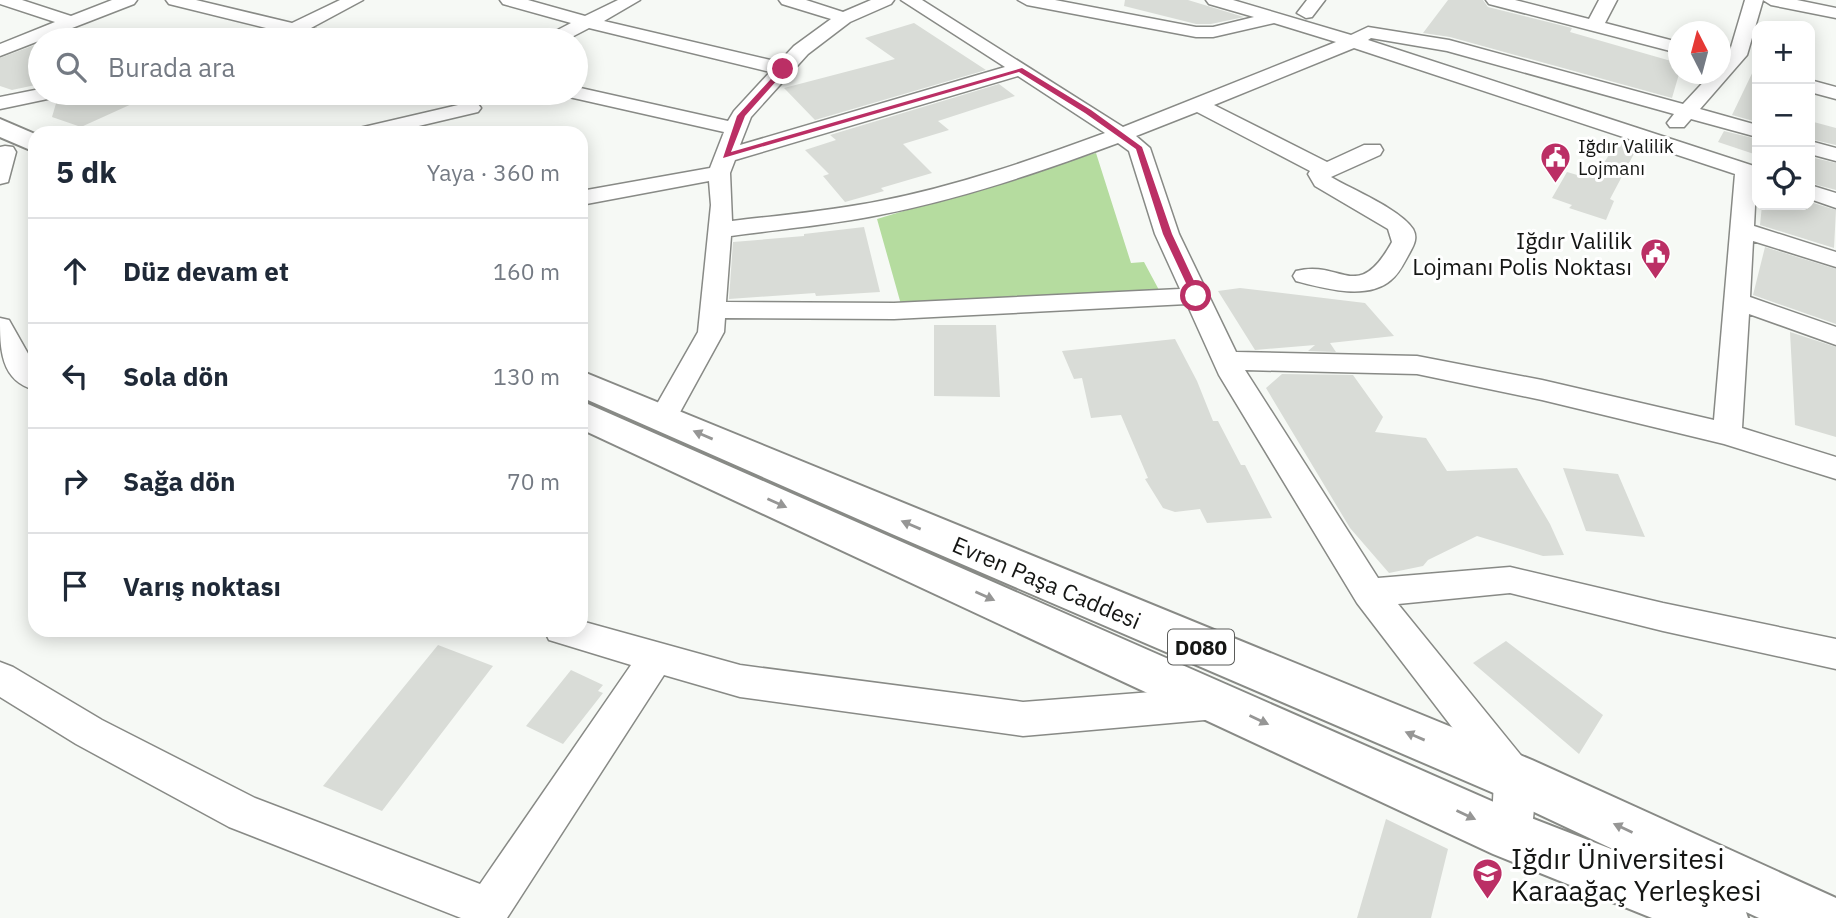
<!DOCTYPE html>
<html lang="tr">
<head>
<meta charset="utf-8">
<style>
  :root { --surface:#fff; --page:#f6f6f7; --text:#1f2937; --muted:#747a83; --line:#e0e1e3 }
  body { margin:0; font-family:"IBM Plex Sans",sans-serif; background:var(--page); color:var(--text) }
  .controls { position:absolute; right:21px; top:21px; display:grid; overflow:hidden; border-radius:14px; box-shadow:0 4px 18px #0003 }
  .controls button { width:63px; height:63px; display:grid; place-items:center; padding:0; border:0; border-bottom:2px solid var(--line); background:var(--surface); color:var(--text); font:35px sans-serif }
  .compass { position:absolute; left:1668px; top:21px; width:63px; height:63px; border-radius:50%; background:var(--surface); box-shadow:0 4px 18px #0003; rotate:354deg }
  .stop { position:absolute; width:21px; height:21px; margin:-16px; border:5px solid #bb2f65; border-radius:50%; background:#fff }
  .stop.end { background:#bb2f65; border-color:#fff; box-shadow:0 2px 7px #0008 }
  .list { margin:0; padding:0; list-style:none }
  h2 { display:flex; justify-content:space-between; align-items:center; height:91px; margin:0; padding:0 28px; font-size:30px }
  h2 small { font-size:23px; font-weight:400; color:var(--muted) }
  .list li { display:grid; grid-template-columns:46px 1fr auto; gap:21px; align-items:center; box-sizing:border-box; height:105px; padding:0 28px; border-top:2px solid var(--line) }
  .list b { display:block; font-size:26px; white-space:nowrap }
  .list em { font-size:23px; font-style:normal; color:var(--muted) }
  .icon { flex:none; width:38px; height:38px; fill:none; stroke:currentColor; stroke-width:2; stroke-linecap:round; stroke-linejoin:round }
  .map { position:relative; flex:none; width:1836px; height:918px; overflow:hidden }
  .search { position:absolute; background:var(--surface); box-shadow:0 4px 18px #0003; left:28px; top:28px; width:560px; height:77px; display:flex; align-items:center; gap:18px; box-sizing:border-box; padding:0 24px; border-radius:38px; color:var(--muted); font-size:26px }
  .panel { position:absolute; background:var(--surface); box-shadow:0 4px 18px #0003; left:28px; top:126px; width:560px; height:511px; border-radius:21px }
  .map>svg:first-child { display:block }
  .green { fill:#b5dc9f }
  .building { fill:#d9dcd7 }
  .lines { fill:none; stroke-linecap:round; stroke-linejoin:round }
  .minor-casing { stroke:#888a86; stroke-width:3 }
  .highway-casing { stroke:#888a86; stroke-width:4 }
  .minor { fill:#fff; fill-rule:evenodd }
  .highway { fill:#fff; fill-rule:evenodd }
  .oneway { fill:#969695 }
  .route { fill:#bb2f65 }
  .labels { text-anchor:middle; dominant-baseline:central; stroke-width:6; stroke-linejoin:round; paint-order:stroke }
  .far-poi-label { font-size:19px; fill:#151614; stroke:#fff; text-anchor:start }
  .shield { fill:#fff; stroke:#5b5c5a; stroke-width:2 }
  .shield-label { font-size:21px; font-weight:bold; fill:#151614 }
  .poi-label { font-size:23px; fill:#151614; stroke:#fff; text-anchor:end }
  .street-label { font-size:23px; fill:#151614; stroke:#fff }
  .near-poi-label { font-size:28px; fill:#151614; stroke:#fff; text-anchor:start }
</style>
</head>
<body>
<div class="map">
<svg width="1836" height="918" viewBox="0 0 1836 918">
  <rect width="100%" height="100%" fill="#f6f9f5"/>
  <path class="green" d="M1096,153L1131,263L1144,262L1159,290L902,308L877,219Z"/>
  <path class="building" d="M1125,0H1188L1244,17L1211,24H1196L1124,6Z
    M1448,0H1483L1488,7L1572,28L1570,32L1678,63L1679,74L1672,98L1450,37L1423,33Z
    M914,23L986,70L815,120L784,88L895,59L865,38Z
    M40,43V84L12,90L0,86V58Z
    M1757,63V122L1732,115Z
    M999,84L1015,96L938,121L949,130L903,144L932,173L881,188L884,191L845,202L823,176L829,174L805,150L836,140L830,135Z
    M76,93H156L81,127L52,117L57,100Z
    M1810,121L1836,128V145L1810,139Z
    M1724,131L1757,139V155L1718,142Z
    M1617,142L1637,148L1610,199L1614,201L1606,220L1569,208L1572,205L1552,198L1567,172L1584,177L1587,171L1597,174Z
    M1810,157L1836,163V190L1810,183Z
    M1810,202L1836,210L1834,248L1760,225L1762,205H1810Z
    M864,227L880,292L816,296L815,293L729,299L733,242L804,236V234Z
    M1765,247L1836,269V324L1753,295Z
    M1240,288L1365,303L1394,336L1330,343L1336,352L1308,351L1315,345L1255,350L1218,291Z
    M934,325H996L1000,397L934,396Z
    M1790,332L1836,347V437L1795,425Z
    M1175,339L1197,381L1213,421H1218L1241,465H1245L1272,518L1207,523L1200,509L1175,512L1163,508L1145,479L1148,478L1121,415L1091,418L1082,378L1074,379L1062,351Z
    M1282,374L1353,375L1383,417L1375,432L1426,438L1447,471L1517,468L1550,524L1564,555L1543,556L1477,536L1428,560L1423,566L1389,573L1350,528L1266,388Z
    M1563,468L1618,474L1645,537L1586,531Z
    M1506,641L1603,715L1579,754L1473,663Z
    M438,645L493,666L382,811L323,786Z
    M571,670L603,685L598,691L603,693L563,744L526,726Z
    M1386,819L1448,849L1431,918H1357Z"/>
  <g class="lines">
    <defs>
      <path id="minor" d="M0,0H22L71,16L112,0H137L134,4L0,56V44L55,22L0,4Z
        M166,0H196L292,23L340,0H363L311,28L344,36L347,40H317L297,35L285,39L279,38L276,34L278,31L169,4Z
        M500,0H528L585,16L618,0H640L604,21L779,62L794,46L831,19L782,4L779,0H806L843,12L871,0H894L891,4L850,22L808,54L751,117L740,145L1005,67L901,0H922L1123,127L1336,42L1274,23L1213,37H1196L1027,5L1018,0H1055L1196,27H1213L1254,17L1209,4L1206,0H1233L1351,35L1368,27L1449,40L1683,104L1711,74H1720V63L1729,54L1745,0H1797L1836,8V18L1771,5L1763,0L1747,55L1700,109L1757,125V137L1691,119L1684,127H1670L1667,123L1674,114L1447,51L1371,38L1368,40L1757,167L1754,226L1836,252V267L1753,241L1750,297L1836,327V345L1749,314L1742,428L1836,457V479L1724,444L1542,400L1417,374L1245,370L1378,578L1510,567L1663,603L1836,639V669L1663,631L1510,593L1398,604L1528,764C1538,788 1535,827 1525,850L1511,856L1497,850L1491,836L1494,782L1357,603L1219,375L1187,304L894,319L725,318L724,332L673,425L663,428L653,425L649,418L698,332L711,205L709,181L581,205V191L710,168L724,132L569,97L566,93H576V87L728,121L734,111L770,72L589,28L566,40H543L546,36L571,23L503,4ZM1354,48L1735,174L1714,420L1542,380L1417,356L1236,352L1179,234L1150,148L1136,136L1197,112L1310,171L1308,174L1315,186L1388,229L1392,242C1357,305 1342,259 1296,271L1293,276L1296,281C1323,288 1367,301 1391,280C1399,274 1404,263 1409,254C1414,245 1418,238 1413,229C1400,209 1353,190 1331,177L1380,155L1383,150L1380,145H1364L1327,162L1214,105ZM1018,76L1105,133C1032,160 957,186 880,201C831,211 782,215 732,221L730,173L735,160ZM1118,143L1129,151L1155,234L1180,289L894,303L726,302L731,236C781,229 830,225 879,215C961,199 1040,172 1118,143Z
        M1307,0H1325L1312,17L1306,18L1297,13Z
        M1486,0H1515L1589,19L1599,0H1617L1605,23L1678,42V53L1489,4Z
        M1810,80L1836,87V99L1810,92Z
        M40,89V93H60L57,97L0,109V97Z
        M471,102L478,104L481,108L478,112L389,133H352L355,129Z
        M1810,141L1836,148V161L1810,154Z
        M5,146L13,147L16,152L8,182L0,184V147Z
        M1810,185L1836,193V208L1810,199Z
        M0,318L9,320L35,366V390C0,381 0,348 0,318Z
        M581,621L740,665L1023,702L1216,687L1229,691L1234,703L1229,715L1216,719L1023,736L740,697L664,675L507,918H461L229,827L76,744L0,697V662L13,667L102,720L255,798L480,884L631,665L549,640L544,630H581Z"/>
      <path id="highway" d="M0,119L35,134V152L0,137Z
        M581,371L1532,760L1836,898V918H1759L1746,912L1748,918H1652L1493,854L581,429V401L1521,814L1619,852L1496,794L892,534L581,397Z"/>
    </defs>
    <use href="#minor" class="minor-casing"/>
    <use href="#highway" class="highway-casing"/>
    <use href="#minor" class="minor"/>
    <use href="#highway" class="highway"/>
  </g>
  <defs><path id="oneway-solid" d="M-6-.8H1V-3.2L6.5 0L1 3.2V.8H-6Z" transform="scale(1.75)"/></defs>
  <g class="oneway">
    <use href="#oneway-solid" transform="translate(703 435) rotate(-157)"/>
    <use href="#oneway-solid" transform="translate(777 503) rotate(24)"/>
    <use href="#oneway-solid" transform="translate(911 525) rotate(-157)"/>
    <use href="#oneway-solid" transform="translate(985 596) rotate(24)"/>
    <use href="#oneway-solid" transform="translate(1259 720) rotate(25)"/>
    <use href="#oneway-solid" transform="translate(1415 736) rotate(-157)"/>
    <use href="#oneway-solid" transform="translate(1466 815) rotate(25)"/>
    <use href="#oneway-solid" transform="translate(1623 828) rotate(-155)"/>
  </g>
  <path class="route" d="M781,68L787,69L745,116L731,152L1022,68L1091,110L1142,147L1172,234L1201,296L1196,299L1192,296L1163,234L1136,149L1085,113L1019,72L723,158L737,116Z"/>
  <defs>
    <symbol id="civic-pin" viewBox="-11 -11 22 30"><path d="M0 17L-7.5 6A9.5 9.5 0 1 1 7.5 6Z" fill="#bb2f65" stroke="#fff"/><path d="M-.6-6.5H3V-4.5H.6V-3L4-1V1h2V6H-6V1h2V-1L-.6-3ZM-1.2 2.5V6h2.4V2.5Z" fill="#fff"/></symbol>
    <symbol id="university-pin" viewBox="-11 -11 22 30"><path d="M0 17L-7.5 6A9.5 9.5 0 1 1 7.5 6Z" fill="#bb2f65" stroke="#fff"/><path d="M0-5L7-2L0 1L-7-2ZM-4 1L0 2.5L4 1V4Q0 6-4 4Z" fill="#fff"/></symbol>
  </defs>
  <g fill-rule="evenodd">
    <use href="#civic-pin" x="1538" y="140" width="35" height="47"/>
    <use href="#civic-pin" x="1638" y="236" width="35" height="47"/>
    <use href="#university-pin" x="1470" y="856" width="35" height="47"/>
  </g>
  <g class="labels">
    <g class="far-poi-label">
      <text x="1578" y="146">Iğdır Valilik<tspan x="1578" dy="22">Lojmanı</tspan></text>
    </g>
    <rect class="shield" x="1168" y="629.5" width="66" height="35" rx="5"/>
    <g class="shield-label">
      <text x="1201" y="647">D080</text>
    </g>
    <g class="poi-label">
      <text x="1632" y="240">Iğdır Valilik<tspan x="1632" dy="26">Lojmanı Polis Noktası</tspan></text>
    </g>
    <g class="street-label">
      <text transform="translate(1047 582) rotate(23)">Evren Paşa Caddesi</text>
    </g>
    <g class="near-poi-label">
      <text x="1511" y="858">Iğdır Üniversitesi<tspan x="1511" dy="32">Karaağaç Yerleşkesi</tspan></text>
    </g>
  </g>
</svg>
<div class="controls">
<button>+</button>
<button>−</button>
<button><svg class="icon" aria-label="locate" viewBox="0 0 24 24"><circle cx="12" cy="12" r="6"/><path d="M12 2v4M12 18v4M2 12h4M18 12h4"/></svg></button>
</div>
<svg class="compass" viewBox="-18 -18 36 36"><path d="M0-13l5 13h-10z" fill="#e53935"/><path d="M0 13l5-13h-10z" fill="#747a83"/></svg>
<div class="stop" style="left:1196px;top:296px"></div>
<div class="stop end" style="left:783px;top:69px"></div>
<div class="search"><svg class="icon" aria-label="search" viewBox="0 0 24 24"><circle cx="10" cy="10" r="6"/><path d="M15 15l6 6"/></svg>Burada ara</div>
<section class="panel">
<h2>5 dk<small>Yaya · 360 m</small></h2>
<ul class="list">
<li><svg class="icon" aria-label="ahead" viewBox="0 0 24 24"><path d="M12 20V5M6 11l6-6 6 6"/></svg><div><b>Düz devam et</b></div><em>160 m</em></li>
<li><svg class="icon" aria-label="left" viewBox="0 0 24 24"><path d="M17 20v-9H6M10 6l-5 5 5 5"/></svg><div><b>Sola dön</b></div><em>130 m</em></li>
<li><svg class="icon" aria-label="right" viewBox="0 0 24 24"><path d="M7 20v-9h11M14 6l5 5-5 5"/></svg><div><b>Sağa dön</b></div><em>70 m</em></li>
<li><svg class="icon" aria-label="arrive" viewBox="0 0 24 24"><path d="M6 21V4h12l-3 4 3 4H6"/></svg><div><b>Varış noktası</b></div></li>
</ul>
</section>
</div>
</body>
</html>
